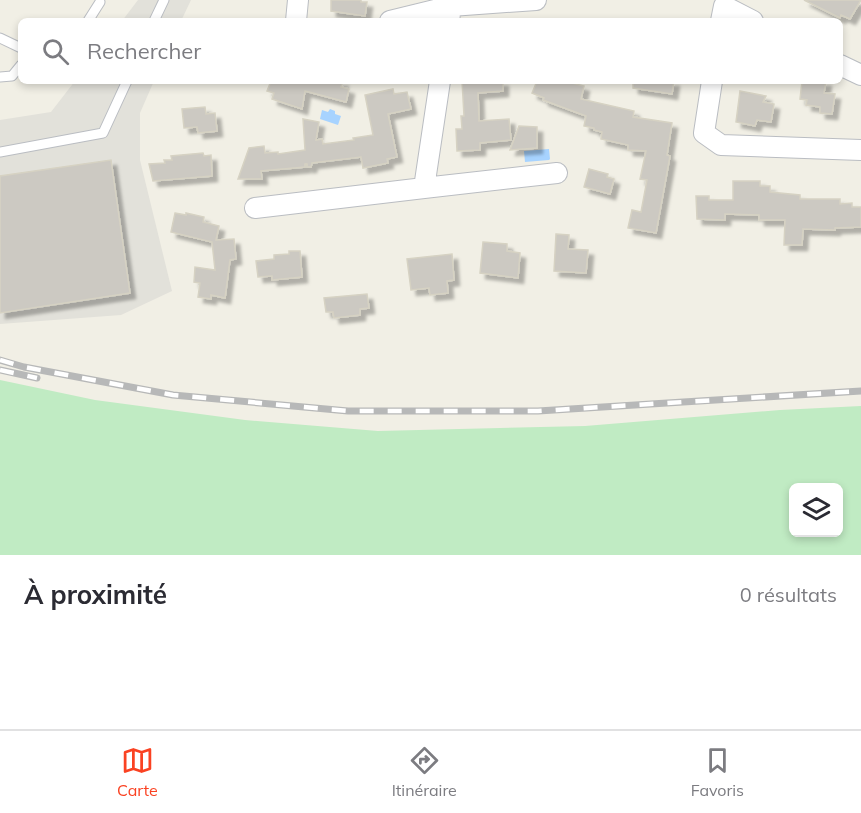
<!DOCTYPE html>
<html lang="fr">
<head>
<meta charset="utf-8">
<style>
  :root { --surface:#fff; --page:#f7f7f7; --text:#2b2b33; --muted:#7c7c81; --line:#e1e1e2; --accent:#fa4222 }
  body { margin:0; font-family:Mulish,sans-serif; background:var(--page); color:var(--text) }
  .controls { position:absolute; right:18px; bottom:18px; display:grid; overflow:hidden; border-radius:9px; box-shadow:0 3px 9px #0003 }
  .controls button { width:54px; height:54px; display:grid; place-items:center; padding:0; border:0; border-bottom:2px solid var(--line); background:var(--surface); color:var(--text); font:30px sans-serif }
  .list { margin:0; padding:0; list-style:none }
  h2 { display:flex; justify-content:space-between; align-items:center; height:78px; margin:0; padding:0 24px; font-size:26px }
  h2 small { font-size:20px; font-weight:400; color:var(--muted) }
  .icon { flex:none; width:33px; height:33px; fill:none; stroke:currentColor; stroke-width:2; stroke-linecap:round; stroke-linejoin:round }
  .map { position:relative; flex:none; width:861px; height:555px; overflow:hidden }
  .search { position:absolute; background:var(--surface); box-shadow:0 3px 9px #0003; left:18px; right:18px; top:18px; height:66px; display:flex; align-items:center; gap:15px; box-sizing:border-box; padding:0 21px; border-radius:9px; color:var(--muted); font-size:22px }
  .sheet { height:174px; background:var(--surface) }
  nav { display:flex; justify-content:space-around; align-items:center; box-sizing:border-box; height:84px; border-top:2px solid var(--line); background:var(--surface); font-size:16px; color:var(--muted) }
  nav a { display:grid; justify-items:center; gap:3px }
  nav .on { color:var(--accent) }
  .map>svg:first-child { display:block }
  .industrial { fill:#e2e1da }
  .green { fill:#c0ebc3; fill-rule:evenodd }
  .water { fill:#a7d3ff }
  .building { fill:#ccc9c2; stroke:#d6d2c3; stroke-width:1.5; filter:url(#shadow) }
  .lines { fill:none; stroke-linecap:round; stroke-linejoin:round }
  .lane-casing { stroke:#babdc2; stroke-width:11 }
  .street-casing { stroke:#babdc2; stroke-width:22 }
  .lane { stroke:#fff; stroke-width:9 }
  .street { stroke:#fff; stroke-width:20 }
  .rail-casing { stroke:#b7b8b8; stroke-width:7 }
  .rail { stroke:#fff; stroke-width:4.5; stroke-dasharray:14; stroke-linecap:butt }
</style>
</head>
<body>
<div class="map">
<svg width="861" height="555" viewBox="0 0 861 555">
  <defs>
    <filter id="shadow"><feDropShadow dx="5.5" dy="5.5" stdDeviation="1.5" flood-color="#0004"/></filter>
  </defs>
  <rect width="100%" height="100%" fill="#f1efe5"/>
  <path class="industrial" d="M138,0H191L181,21H122Z
    M75,81H154L140,113V160L172,291L121,315L0,324V120L51,112Z"/>
  <path class="green" d="M0,380L95,400L245,420L378,431L585,426L780,410L861,406V555H0ZM794,488H838V532H794Z"/>
  <path class="water" d="M330,109L335,111V114L341,116L338,125L320,119L322,110L328,112Z
    M549,149L550,159L549,160L525,162L524,151Z"/>
  <path class="building" d="M331,0H361V2H367L365,16L331,11Z
    M804,0H861L850,19L841,15L840,18Z
    M271,81H343L341,87L349,89L346,102L305,91L302,109L272,99L274,93L267,91Z
    M462,81H503V91L478,93L479,121L509,119L511,140L480,143V150L457,151L456,129H462L461,116H464Z
    M537,81H573L572,83L584,86L581,99L634,111L633,117L672,123L667,155L670,156L656,233L628,228L632,210L641,212L647,180L640,179L646,151L628,150V145L601,139L602,132L594,130V128L584,126L586,116L543,100L544,98L532,93Z
    M633,81H674L672,94L633,88Z
    M802,81H826L824,93L835,94L832,114L820,113V107L806,105L807,100L800,99Z
    M393,89L394,94L407,92L411,109L388,114L397,157L387,159L388,163L363,168L361,157L312,163L311,167H307V164H305V167L261,171L262,179H238L249,148L264,146L265,153L278,152V154L305,150L303,119L319,122L316,140L322,139L323,144L354,140L353,138L373,135L365,95Z
    M740,91L766,96L763,102L774,104L771,122L757,120L755,126L736,122Z
    M205,107L206,114L215,113L217,131L198,133L197,127L184,128L182,109Z
    M519,126L537,127V148L510,150Z
    M203,153L204,156L211,155L212,176L153,181L149,164L165,163L164,160H172L171,156Z
    M111,160L130,293L0,313V176Z
    M589,169L608,174L607,177L614,179L610,194L584,187Z
    M733,181H760V186H770V192L800,195V199H840V204L852,203V207H861V227L835,228V230L803,229L802,245H784L785,220H759V215L725,214V220L697,219L696,196H709V200H733Z
    M175,213L186,215V213L204,217L203,222L219,226L216,240L234,239L236,259L230,260L225,298L211,295V299L198,297L200,283L194,282L195,267L215,270L212,242L171,232Z
    M556,234L569,235L568,249L588,250L586,273L554,271Z
    M483,242L507,244V251L520,253L518,278L480,273Z
    M289,251H300L302,277L272,280V276L258,277L256,261L274,259V255L289,254Z
    M452,254L454,280L447,281L448,293L430,295L429,288L411,290L407,259Z
    M367,294L369,308L360,309V315L334,318L333,312H326L324,298Z"/>
  <g class="lines">
    <defs>
      <path id="lane" d="M88,21L100,2
        M154,21L164,0
        M0,38L21,48
        M0,77L12,76L21,65
        M0,152L103,133L127,81"/>
      <path id="street" d="M296,21L298,0
        M390,21L451,6
        M449,21L451,6L536,0
        M721,21L724,6L753,21
        M840,65L861,75
        M440,81L424,188L557,173
        M712,81L704,133L721,145L861,150
        M255,208L424,188"/>
    </defs>
    <use href="#lane" class="lane-casing"/>
    <use href="#street" class="street-casing"/>
    <use href="#lane" class="lane"/>
    <use href="#street" class="street"/>
    <defs>
      <path id="rail" d="M0,360L24,367L173,395L348,411H538L861,391
        M0,370L37,378"/>
    </defs>
    <use href="#rail" class="rail-casing"/>
    <use href="#rail" class="rail"/>
  </g>
</svg>
<div class="controls">
<button><svg class="icon" aria-label="layers" viewBox="0 0 24 24"><path d="M12 4l9 5-9 5-9-5zM3 14l9 5 9-5"/></svg></button>
</div>
<div class="search"><svg class="icon" aria-label="search" viewBox="0 0 24 24"><circle cx="10" cy="10" r="6"/><path d="M15 15l6 6"/></svg>Rechercher</div>
</div>
<section class="sheet">
<h2>À proximité<small>0 résultats</small></h2>
<ul class="list">
</ul>
</section>
<nav>
<a class="on"><svg class="icon" aria-label="map" viewBox="0 0 24 24"><path d="M3 6l6-2 6 2 6-2v14l-6 2-6-2-6 2zM9 4v14M15 6v14"/></svg>Carte</a>
<a><svg class="icon" aria-label="directions" viewBox="0 0 24 24"><path d="M12 3l9 9-9 9-9-9zM9 14v-3h6M13 9l2 2-2 2"/></svg>Itinéraire</a>
<a><svg class="icon" aria-label="saved" viewBox="0 0 24 24"><path d="M7 4h10v16l-5-4-5 4z"/></svg>Favoris</a>
</nav>
</body>
</html>
